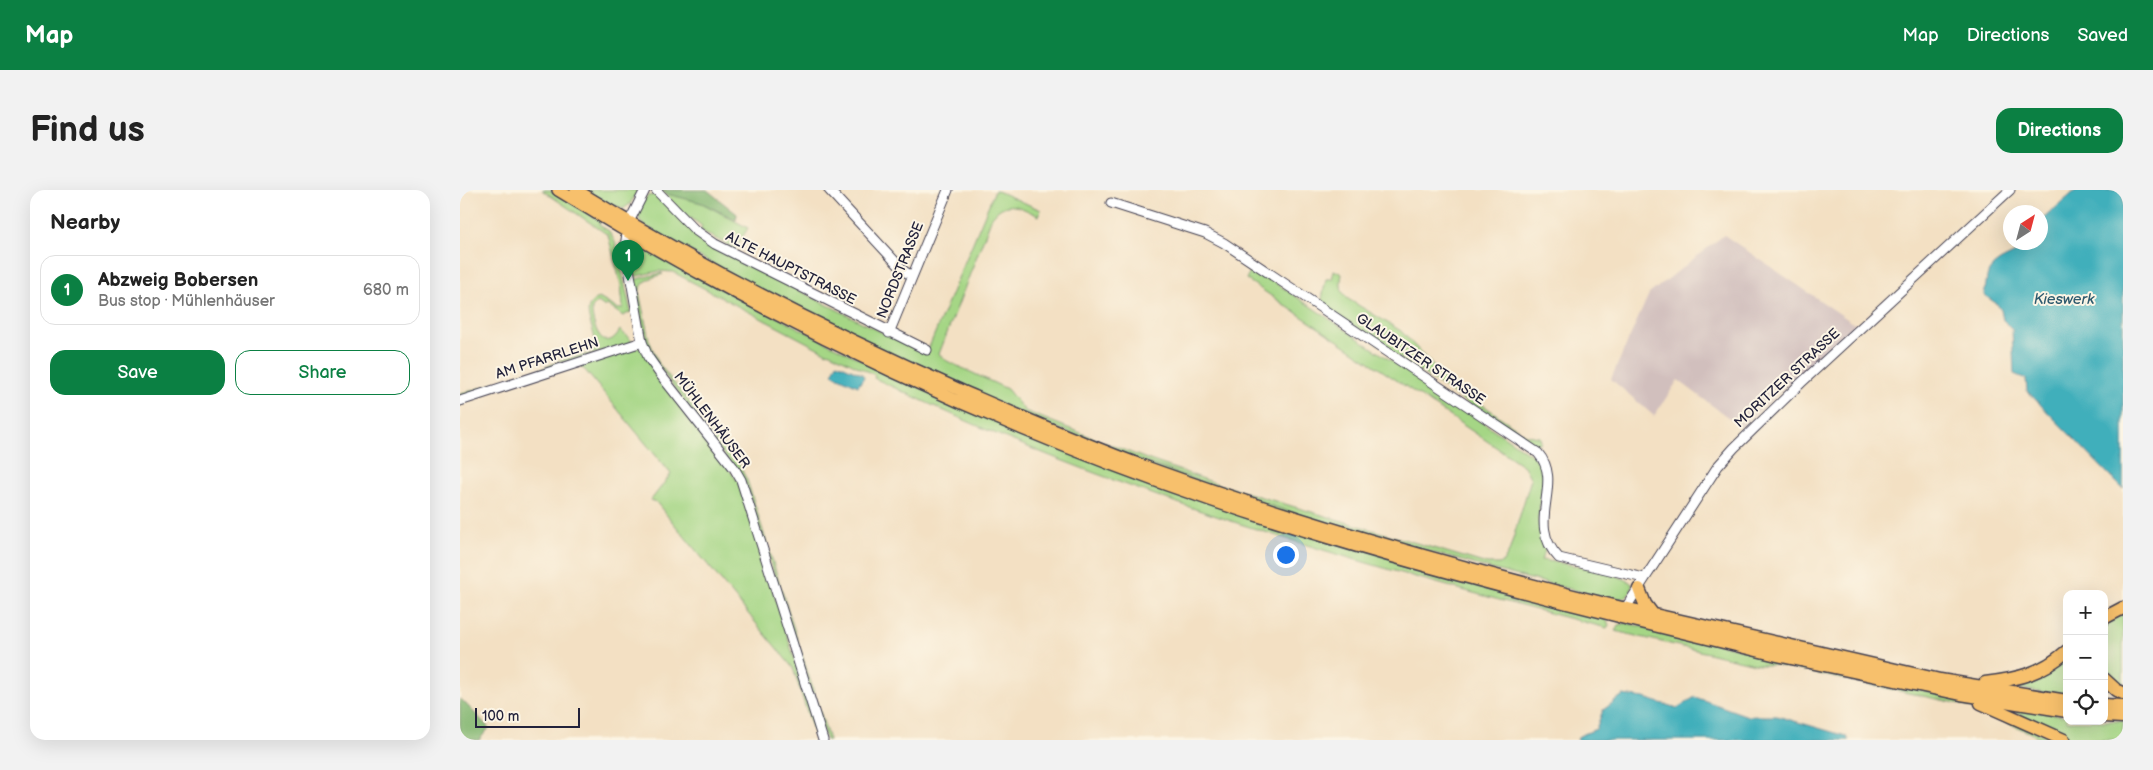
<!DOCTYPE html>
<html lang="en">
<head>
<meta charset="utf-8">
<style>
  :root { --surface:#fff; --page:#f2f2f2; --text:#222; --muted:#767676; --line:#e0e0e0; --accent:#0b8043 }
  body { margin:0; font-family:"Balsamiq Sans",sans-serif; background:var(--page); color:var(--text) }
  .controls { position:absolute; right:15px; bottom:15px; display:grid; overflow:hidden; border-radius:10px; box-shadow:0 5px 20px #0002 }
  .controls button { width:45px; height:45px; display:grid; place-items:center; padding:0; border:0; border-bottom:1px solid var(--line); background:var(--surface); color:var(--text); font:25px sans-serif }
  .compass { position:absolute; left:1543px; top:15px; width:45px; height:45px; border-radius:50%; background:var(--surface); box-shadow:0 5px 20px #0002; rotate:36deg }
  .scale { position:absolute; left:15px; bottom:12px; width:105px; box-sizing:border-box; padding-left:5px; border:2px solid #22223b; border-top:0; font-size:14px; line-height:18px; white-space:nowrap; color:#22223b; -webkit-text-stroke:4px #fcf5e5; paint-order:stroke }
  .you { position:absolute; left:825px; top:364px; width:18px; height:18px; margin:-12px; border:4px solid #fff; border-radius:50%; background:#1a73e8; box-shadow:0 0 0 8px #1a73e833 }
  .badge { display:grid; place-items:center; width:32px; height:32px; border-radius:50%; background:var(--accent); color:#fff; font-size:16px; font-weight:700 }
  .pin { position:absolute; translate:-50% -41px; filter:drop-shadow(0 1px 2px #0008) }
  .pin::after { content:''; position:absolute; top:26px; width:18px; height:15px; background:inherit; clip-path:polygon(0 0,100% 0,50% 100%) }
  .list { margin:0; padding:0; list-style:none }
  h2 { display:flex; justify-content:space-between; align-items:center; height:65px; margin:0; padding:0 20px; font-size:21px }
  h2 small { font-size:16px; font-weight:400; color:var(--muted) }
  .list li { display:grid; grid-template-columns:32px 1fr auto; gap:15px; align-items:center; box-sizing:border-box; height:70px; margin:0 10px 10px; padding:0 10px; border:1px solid var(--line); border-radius:15px }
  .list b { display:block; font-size:19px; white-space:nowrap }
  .list p { margin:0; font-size:16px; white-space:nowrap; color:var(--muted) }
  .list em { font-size:16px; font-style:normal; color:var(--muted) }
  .actions { display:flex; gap:10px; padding:15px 20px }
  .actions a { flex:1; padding:11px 0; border:1px solid var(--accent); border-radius:15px; text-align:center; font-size:18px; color:var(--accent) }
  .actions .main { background:var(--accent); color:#fff }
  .icon { flex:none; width:28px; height:28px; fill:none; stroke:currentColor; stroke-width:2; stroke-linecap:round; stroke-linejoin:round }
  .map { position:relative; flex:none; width:1663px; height:550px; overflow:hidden; border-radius:15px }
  header { display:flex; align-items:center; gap:30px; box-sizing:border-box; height:70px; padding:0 25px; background:var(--accent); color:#fff }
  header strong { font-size:24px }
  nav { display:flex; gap:28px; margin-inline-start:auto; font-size:18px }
  .intro { display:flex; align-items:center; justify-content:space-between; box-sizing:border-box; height:120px; padding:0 30px }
  h1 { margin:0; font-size:35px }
  .button { padding:12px 22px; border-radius:15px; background:var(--accent); color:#fff; font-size:18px; font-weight:700 }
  main { display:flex; gap:30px; padding:0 30px }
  aside { flex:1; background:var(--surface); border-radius:15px; box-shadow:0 5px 20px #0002 }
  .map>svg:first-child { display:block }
  .industrial { fill:#d1bfbd }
  .green { fill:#a5d685; stroke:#647c60 }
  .forest { fill:#84b772; stroke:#536c56 }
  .water { fill:#40afbb; stroke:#31687b }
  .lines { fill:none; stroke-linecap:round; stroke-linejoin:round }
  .minor-casing { stroke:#413e4f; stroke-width:11 }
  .major-casing { stroke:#413e4f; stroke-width:14 }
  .highway-casing { stroke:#413e4f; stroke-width:15 }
  .minor { stroke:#fff; stroke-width:9 }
  .major { stroke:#f7c06c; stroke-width:11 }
  .highway { stroke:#f7c06c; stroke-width:12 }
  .labels { text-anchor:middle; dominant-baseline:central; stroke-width:4; stroke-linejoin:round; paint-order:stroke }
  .street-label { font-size:14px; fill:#22223b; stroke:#fcf5e5 }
  .water-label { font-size:15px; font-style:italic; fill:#2e5a6e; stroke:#fcf5e5 }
</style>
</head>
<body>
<header>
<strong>Map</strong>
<nav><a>Map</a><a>Directions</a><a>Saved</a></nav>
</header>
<div class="intro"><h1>Find us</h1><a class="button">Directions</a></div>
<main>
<aside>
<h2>Nearby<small></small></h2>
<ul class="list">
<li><span class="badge">1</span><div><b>Abzweig Bobersen</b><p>Bus stop · Mühlenhäuser</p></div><em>680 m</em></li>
</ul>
<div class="actions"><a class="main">Save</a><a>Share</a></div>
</aside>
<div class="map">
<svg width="1663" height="550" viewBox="0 0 1663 550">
  <rect width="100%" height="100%" fill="#fcf5e5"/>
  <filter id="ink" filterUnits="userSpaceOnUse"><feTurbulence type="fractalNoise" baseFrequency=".02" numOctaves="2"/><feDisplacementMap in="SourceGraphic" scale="10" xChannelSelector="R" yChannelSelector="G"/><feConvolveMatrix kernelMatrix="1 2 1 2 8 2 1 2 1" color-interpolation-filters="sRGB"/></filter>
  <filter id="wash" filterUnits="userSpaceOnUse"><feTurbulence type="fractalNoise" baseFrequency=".0096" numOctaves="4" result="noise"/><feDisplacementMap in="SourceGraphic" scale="20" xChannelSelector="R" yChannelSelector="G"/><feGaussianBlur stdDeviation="1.12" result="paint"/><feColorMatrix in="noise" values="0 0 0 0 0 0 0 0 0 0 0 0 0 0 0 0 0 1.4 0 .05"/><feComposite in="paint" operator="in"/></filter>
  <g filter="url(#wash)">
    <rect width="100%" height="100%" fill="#f3e0c3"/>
    <path class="industrial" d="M1264,45L1396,135L1281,237L1218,190L1194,226L1151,189L1189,104Z"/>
    <path class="green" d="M82,0H90L141,31L139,35L149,41L155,52L171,122L163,126L147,115L145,117L138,112L132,118C131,135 144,167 160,140L173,152L111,171L100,172L88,179L0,207V204L84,178L103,169L132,163C134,159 136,156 135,151C134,136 118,116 139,108L158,119L163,118L161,95L148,45Z
      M124,0H178L170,14L163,19L152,14L150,16Z
      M200,0L242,13L288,38L275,59L240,40L242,36L231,28L229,29Z
      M535,0L581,20L579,26C561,18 547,7 532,27L479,164L487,171L547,199L565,221L684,268L761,295L1027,374H1039L1043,372L1049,362L1071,289L1064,276L786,89L792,77L1073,266L1083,278L1084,287L1078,329L1085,361L1081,370C1097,372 1163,383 1172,394C1173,406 1163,409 1153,410L1031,379L830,322L670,267L555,221L323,113L183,35C174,24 181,15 187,6L196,5L251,56L435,149L467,162Z
      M177,56L445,192L1146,429L1149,435L1147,438C950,388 752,332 563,255C513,235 463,211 414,188L415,185L368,162L367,163L213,82L199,81L172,87C170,75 165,62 177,56Z
      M874,80L882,84C880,95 880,101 888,109L941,141L984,188L1066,245L1080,247L1081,252L1073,257L864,117L862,109L866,89H872Z
      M201,83L203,84C191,88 184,89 179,102L189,150L199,174L278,273L287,290L369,550H366L286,295L191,166L186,150L173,90Z
      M175,158H181L279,293L360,550H356L333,478L196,312L191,310L211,284L125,180L117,175Z
      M1663,423V500L1644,483V436L1648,431Z
      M1166,433L1496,508L1517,515L1596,550H1586L1526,523L1496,513L1315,475H1299L1155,441L1159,435Z
      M1607,465V507L1540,495Z
      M1541,516L1607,526V531H1663V550H1612Z"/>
    <path class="forest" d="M204,0H247L277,24L276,30L242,13L207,4Z
      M0,508L29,538L19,550H0Z"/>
    <path class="water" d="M1616,0H1663V299L1567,201L1566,189L1554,184L1552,139L1543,130L1541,120L1537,114L1524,105C1526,98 1526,86 1529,81C1539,66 1559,66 1568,53L1580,52L1581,34L1584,28Z
      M377,173L402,184L404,187L398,196L372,184Z
      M1163,505L1184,508L1217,518L1235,507L1288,526H1317L1386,546L1389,550H1117L1119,546L1136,539L1143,520Z"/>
  </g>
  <g filter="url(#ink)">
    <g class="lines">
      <defs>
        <path id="minor" d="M185,0L169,32L165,56L182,152L188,167L200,184L274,278L281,290L363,550
          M196,0L235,40L255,54L467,160
          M369,0L444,81L452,86
          M651,13L745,43L764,53L1078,263C1105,294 1064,332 1099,368L1184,388
          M429,143L488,0
          M0,211L182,152
          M1163,422L1258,276L1274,258L1341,193L1550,0"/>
        <path id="major" d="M98,0C146,29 194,59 243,85C405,174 575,250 750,310C885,356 1023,393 1161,427
          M116,0C239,76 367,141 500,200C562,227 625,255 689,278C844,334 1004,379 1164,418"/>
        <path id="highway" d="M1179,399L1185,414L1194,426
          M1164,418L1480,490L1607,511
          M1161,427L1317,465L1501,504L1607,521
          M1644,428L1663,418
          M1644,489L1656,500L1663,503
          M1525,493C1558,489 1581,484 1607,461
          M1521,513L1604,550
          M1644,515L1663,516
          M1644,526L1663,527"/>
      </defs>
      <use href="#minor" class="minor-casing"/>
      <use href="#major" class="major-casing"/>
      <use href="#highway" class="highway-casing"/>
      <use href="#minor" class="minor"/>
      <use href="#major" class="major"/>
      <use href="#highway" class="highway"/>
    </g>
  </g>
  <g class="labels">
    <g class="street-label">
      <text transform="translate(331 78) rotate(27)">ALTE HAUPTSTRASSE</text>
      <text transform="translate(440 80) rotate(-68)">NORDSTRASSE</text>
      <text transform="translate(87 168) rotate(-18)">AM PFARRLEHN</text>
      <text transform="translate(961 169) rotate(34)">GLAUBITZER STRASSE</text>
      <text transform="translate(1327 188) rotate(-43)">MORITZER STRASSE</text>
      <text transform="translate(252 230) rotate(53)">MÜHLENHÄUSER</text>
    </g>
    <g class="water-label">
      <text x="1604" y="109">Kieswerk</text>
    </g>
  </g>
</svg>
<div class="controls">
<button>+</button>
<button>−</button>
<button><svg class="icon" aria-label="locate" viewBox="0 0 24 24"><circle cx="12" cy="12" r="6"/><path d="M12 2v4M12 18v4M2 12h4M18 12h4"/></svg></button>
</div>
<svg class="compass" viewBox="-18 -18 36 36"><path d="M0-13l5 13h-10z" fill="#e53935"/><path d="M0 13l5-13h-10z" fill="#767676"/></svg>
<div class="scale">100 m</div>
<div class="you"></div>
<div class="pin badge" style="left:168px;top:91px">1</div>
</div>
</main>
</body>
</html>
